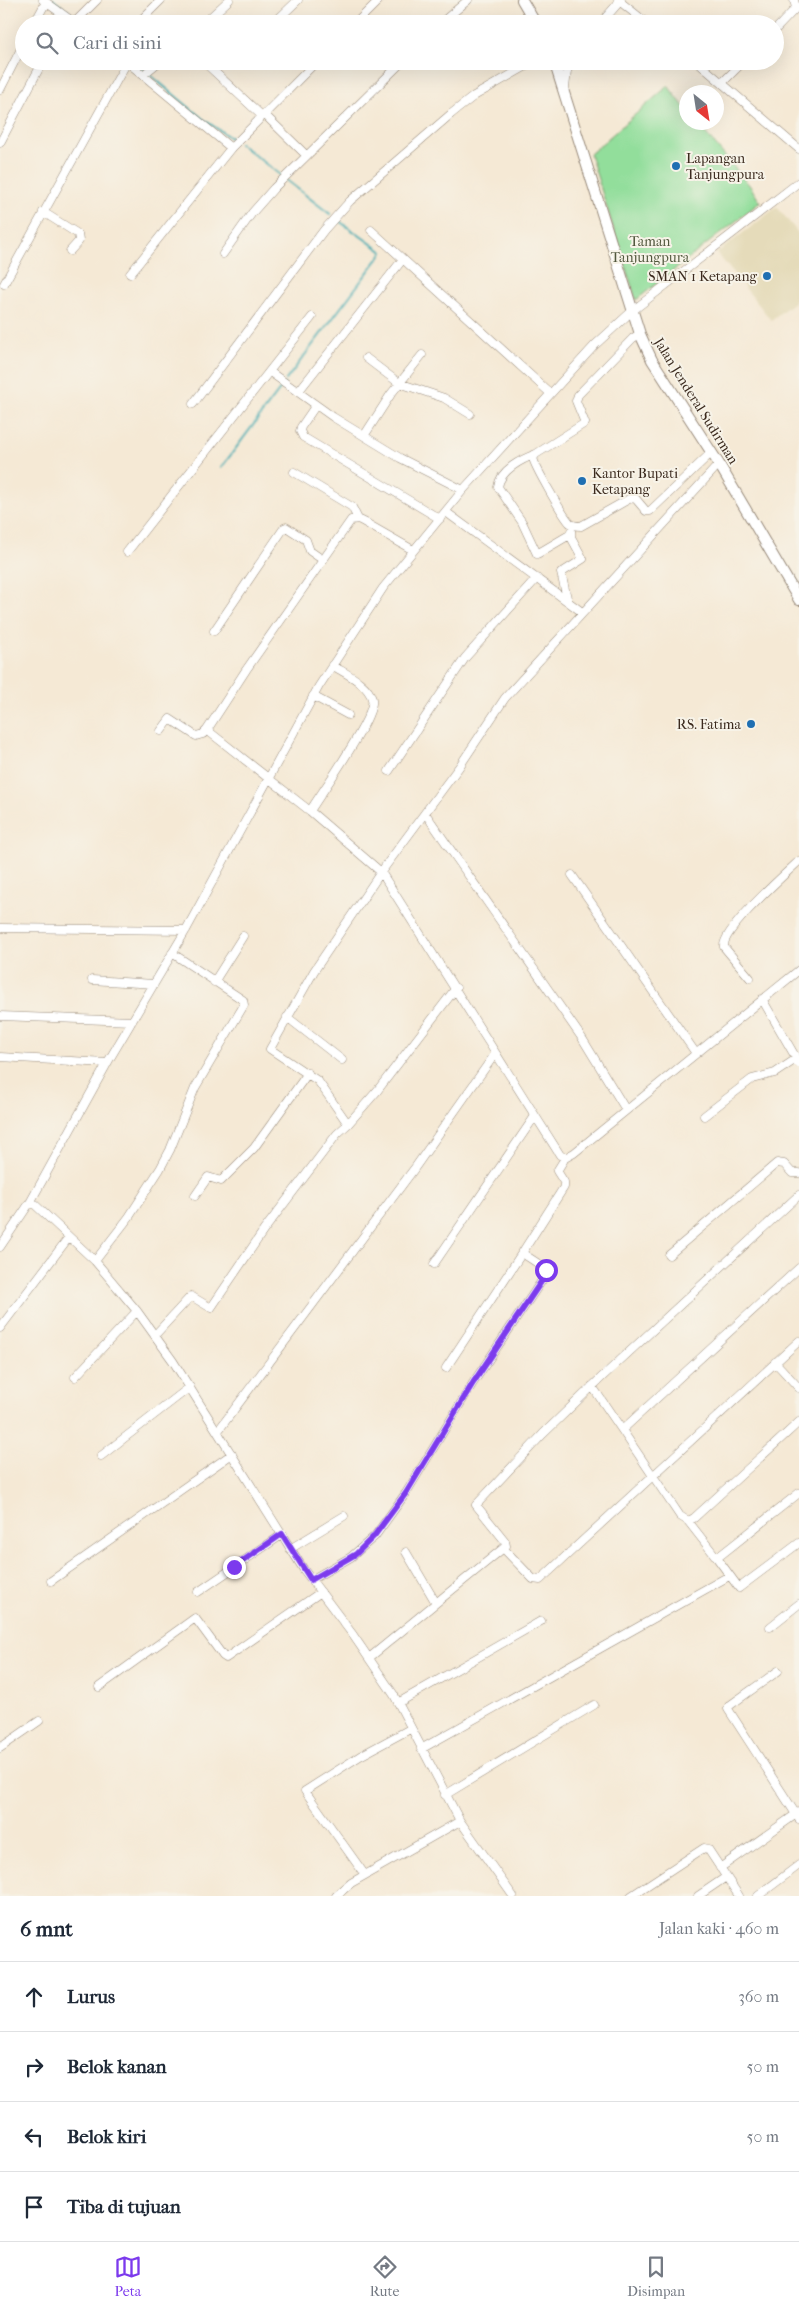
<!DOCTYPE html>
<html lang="id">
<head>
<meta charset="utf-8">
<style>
  :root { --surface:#fff; --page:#f6f6f7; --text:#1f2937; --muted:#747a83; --line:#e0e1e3; --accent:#7c3aed }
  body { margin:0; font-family:"IM FELL French Canon",serif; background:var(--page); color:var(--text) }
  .compass { position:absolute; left:679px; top:85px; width:45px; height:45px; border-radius:50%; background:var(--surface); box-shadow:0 5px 20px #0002; rotate:150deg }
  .stop { position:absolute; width:15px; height:15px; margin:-11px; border:4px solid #7c3aed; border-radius:50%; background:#fff }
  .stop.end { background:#7c3aed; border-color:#fff; box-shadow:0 1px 5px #0008 }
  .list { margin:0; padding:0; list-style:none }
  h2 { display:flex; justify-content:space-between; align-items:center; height:65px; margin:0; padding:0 20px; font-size:21px }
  h2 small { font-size:16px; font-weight:400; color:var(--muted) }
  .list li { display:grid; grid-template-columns:32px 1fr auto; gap:15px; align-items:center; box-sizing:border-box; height:70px; padding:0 20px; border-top:1px solid var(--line) }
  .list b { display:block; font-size:19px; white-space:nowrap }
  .list em { font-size:16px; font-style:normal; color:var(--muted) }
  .icon { flex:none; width:28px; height:28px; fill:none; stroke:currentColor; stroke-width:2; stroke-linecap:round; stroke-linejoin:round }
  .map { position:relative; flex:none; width:799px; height:1896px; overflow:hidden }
  .search { position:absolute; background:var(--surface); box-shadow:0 5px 20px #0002; left:15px; right:15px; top:15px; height:55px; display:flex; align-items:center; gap:12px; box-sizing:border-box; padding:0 18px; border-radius:28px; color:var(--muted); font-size:19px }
  .sheet { height:345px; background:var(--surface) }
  nav { display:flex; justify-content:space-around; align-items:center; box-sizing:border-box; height:70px; border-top:1px solid var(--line); background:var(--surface); font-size:14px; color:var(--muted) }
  nav a { display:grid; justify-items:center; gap:2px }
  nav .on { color:var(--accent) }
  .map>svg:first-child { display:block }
  .built { fill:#e5dbba }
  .green { fill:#92de9b; stroke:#66845c }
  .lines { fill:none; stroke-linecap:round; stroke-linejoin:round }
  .stream { stroke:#3bacb4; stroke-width:2 }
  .minor-casing { stroke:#988a7a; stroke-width:9 }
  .major-casing { stroke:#988a7a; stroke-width:12 }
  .minor { stroke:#fff; stroke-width:8 }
  .major { stroke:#fff; stroke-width:10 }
  .route { stroke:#7c3aed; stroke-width:6 }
  .poi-dot { fill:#1f6fb2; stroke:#f7f3e8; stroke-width:2 }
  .labels { text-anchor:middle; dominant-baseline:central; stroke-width:4; stroke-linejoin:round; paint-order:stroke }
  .poi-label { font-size:14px; fill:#3b2a1e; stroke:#f7f3e8; text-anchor:start }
  .park-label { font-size:14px; fill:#51573d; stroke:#f7f3e8 }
  .street-label { font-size:14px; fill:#3b2a1e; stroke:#f7f3e8 }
</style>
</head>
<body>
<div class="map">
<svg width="799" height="1896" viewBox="0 0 799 1896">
  <rect width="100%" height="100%" fill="#f7f3e8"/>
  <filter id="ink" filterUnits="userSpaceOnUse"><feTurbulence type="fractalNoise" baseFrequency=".02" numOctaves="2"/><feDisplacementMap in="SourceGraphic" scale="10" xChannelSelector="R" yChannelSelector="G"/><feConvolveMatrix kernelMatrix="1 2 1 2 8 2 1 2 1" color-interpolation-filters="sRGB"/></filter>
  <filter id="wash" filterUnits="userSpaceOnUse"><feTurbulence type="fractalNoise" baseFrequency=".0096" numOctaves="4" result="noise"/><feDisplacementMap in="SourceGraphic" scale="20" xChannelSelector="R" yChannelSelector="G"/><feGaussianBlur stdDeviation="1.12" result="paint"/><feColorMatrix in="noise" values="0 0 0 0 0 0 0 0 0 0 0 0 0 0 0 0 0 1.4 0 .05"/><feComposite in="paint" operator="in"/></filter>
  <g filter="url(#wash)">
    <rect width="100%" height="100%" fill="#f5e9d5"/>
    <path class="built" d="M777,207L799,234V298L771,320L717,253Z"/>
    <path class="green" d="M668,86L686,109V122L697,123L750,186L760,202L636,300L590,154Z"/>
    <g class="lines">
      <path class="stream" d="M53,0L77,18
        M134,61L144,70
        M148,73L203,119L235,141
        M239,143L283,177
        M286,180L330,214
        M286,380L383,252L339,221
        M221,468L284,384"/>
    </g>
  </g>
  <g filter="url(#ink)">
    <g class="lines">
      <defs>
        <path id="minor" d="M43,0L76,24
          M618,0L648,24
          M74,23L97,0
          M34,24L46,2
          M137,24L161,0
          M203,24L229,0
          M273,24L298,0
          M355,24L379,0
          M440,24L468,0
          M600,24L621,0
          M775,30L796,8L794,0
          M126,61L231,148
          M203,61L262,116
          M696,61L799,149
          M143,75L160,61
          M723,82L744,61
          M565,88L567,71L572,61
          M0,90L24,43
          M264,114L306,155
          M0,143L43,61
          M43,212L78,234L79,241L70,251
          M371,230L550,393
          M223,254L252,213L274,188L403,61
          M130,274L231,148L317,61
          M4,284L127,62
          M640,334L633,338L578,395L576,401L585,423L536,454L533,458C535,467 563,516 570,523C573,526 577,526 581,526L629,499L635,498L646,511H650L712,452
          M366,358L399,383L444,398L470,414
          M270,372L333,417L400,458L463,490
          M298,392L403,259
          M193,404L324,230L350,201L451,114L474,96L535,61
          M316,405L301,427L300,431L303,437L440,519
          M364,436L391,394L422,355
          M536,454C522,459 500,470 498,487L522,522L537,554L571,534
          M294,472L352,507L358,519
          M446,512L582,612
          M413,550L364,522L358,519L351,520L246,670L207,730L310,811L381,872L560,1155L565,1158L574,1153L799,970
          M127,552L312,317
          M568,602L561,573L583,559L571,537V531
          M214,631L284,528L286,527L306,540L310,551L323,560
          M313,696L348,715
          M161,731L170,719L196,736L203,734L207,730
          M389,771L465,658L537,578
          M310,811C321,793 377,715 372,699C368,683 344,673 332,665
          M425,813L582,1038L626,1110
          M572,875L695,1052
          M0,928L186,930
          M750,978L724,947C721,931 785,874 799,861
          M92,980L154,984
          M214,982L243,936
          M456,988L377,1091L348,1124L318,1081L270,1049L314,971L339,934L381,872L459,767L505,698L719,464
          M762,999L799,1063
          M0,1016L132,1021
          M287,1017L342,1060
          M0,1057L107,1063
          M704,1116L752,1079L775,1073L796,1059
          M195,1196L208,1177L221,1181L254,1148L308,1073
          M31,1201L95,1261L137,1311L173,1361L304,1570L353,1635L394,1695L460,1821L513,1896
          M0,1247L31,1201L109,1060L186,930L319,686L383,588L463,490L595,345L631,312L799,182
          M669,1255L777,1163L784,1164L792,1173H799
          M95,1261L129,1217L160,1169L170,1150L195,1088L244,1005L243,1000L172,953
          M434,1264L535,1116
          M799,1268L622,1430L680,1516L688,1521L694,1518L799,1422
          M0,1328L69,1237
          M155,1335L191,1296L211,1308L264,1230L337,1134L348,1124
          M775,1362L799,1388
          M446,1368L522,1253
          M75,1377L137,1311
          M592,1386L622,1430
          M218,1431L414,1169L495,1054
          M101,1456L190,1387
          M799,1493L717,1558L739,1588L799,1543
          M688,1521L717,1558
          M290,1549L344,1516
          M504,1549L533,1579L540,1580L799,1341
          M311,1580L351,1557L375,1536L406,1493L473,1383L545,1276V1268L522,1253L564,1187V1182L557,1171L565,1158
          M51,1581L232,1454
          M198,1592L283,1534
          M436,1603L506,1546L505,1541L476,1505L543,1434L602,1377L799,1195
          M770,1627L799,1604
          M369,1658L436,1603L406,1552
          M778,1671L729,1706L728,1709L799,1819
          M99,1687L195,1618L223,1656L226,1658L321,1592
          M398,1703L541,1621
          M0,1748L39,1721
          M421,1749L729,1576
          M445,1795L594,1705
          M720,1868L799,1812
          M365,1875L305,1791L360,1756L410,1729
          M336,1896L351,1883L460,1821
          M631,1896L704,1848L708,1849L739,1896
          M698,1896L726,1877
          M758,1896L799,1865"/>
        <path id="major" d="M522,0L536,24
          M554,61L640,334L652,360L719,464L799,600"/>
      </defs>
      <use href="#minor" class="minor-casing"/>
      <use href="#major" class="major-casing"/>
      <use href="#minor" class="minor"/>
      <use href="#major" class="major"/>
    </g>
  </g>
  <g class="lines" filter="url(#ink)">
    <path class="route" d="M234,1567L282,1534L311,1580L356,1554L374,1536L406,1493L473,1383L545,1276L546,1270"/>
  </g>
  <g class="poi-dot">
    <circle cx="676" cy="166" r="5"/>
    <circle cx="767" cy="276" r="5"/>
    <circle cx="582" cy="481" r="5"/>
    <circle cx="751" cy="724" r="5"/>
  </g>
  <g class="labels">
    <g class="poi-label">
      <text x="686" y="158">Lapangan<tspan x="686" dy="16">Tanjungpura</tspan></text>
      <text x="757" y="276" text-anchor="end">SMAN 1 Ketapang</text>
      <text x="592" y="473">Kantor Bupati<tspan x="592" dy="16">Ketapang</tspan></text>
      <text x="741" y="724" text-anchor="end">RS. Fatima</text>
    </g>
    <g class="park-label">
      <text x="650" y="241">Taman<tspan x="650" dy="16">Tanjungpura</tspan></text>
    </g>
    <g class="street-label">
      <text transform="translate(696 401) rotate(58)">Jalan Jenderal Sudirman</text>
    </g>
  </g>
</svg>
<svg class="compass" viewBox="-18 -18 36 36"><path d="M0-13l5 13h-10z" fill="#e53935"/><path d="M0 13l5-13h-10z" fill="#747a83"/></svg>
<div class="stop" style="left:546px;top:1270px"></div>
<div class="stop end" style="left:234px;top:1567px"></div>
<div class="search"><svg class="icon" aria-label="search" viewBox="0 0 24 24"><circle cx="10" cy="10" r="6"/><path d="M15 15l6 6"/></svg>Cari di sini</div>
</div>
<section class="sheet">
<h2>6 mnt<small>Jalan kaki · 460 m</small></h2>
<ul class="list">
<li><svg class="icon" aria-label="ahead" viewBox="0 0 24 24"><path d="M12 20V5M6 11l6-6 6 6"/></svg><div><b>Lurus</b></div><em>360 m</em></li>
<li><svg class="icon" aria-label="right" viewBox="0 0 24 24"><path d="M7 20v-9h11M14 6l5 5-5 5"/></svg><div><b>Belok kanan</b></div><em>50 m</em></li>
<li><svg class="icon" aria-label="left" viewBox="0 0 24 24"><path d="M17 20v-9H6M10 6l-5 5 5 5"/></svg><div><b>Belok kiri</b></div><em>50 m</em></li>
<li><svg class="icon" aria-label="arrive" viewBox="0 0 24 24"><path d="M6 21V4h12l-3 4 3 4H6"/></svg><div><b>Tiba di tujuan</b></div></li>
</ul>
</section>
<nav>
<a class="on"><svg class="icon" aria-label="map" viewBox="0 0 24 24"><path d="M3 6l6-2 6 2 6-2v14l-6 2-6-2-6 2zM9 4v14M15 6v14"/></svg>Peta</a>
<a><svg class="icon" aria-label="directions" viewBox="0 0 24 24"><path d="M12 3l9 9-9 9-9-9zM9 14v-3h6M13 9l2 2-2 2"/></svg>Rute</a>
<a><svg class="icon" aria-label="saved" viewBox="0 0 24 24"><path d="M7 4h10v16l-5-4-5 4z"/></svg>Disimpan</a>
</nav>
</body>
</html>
